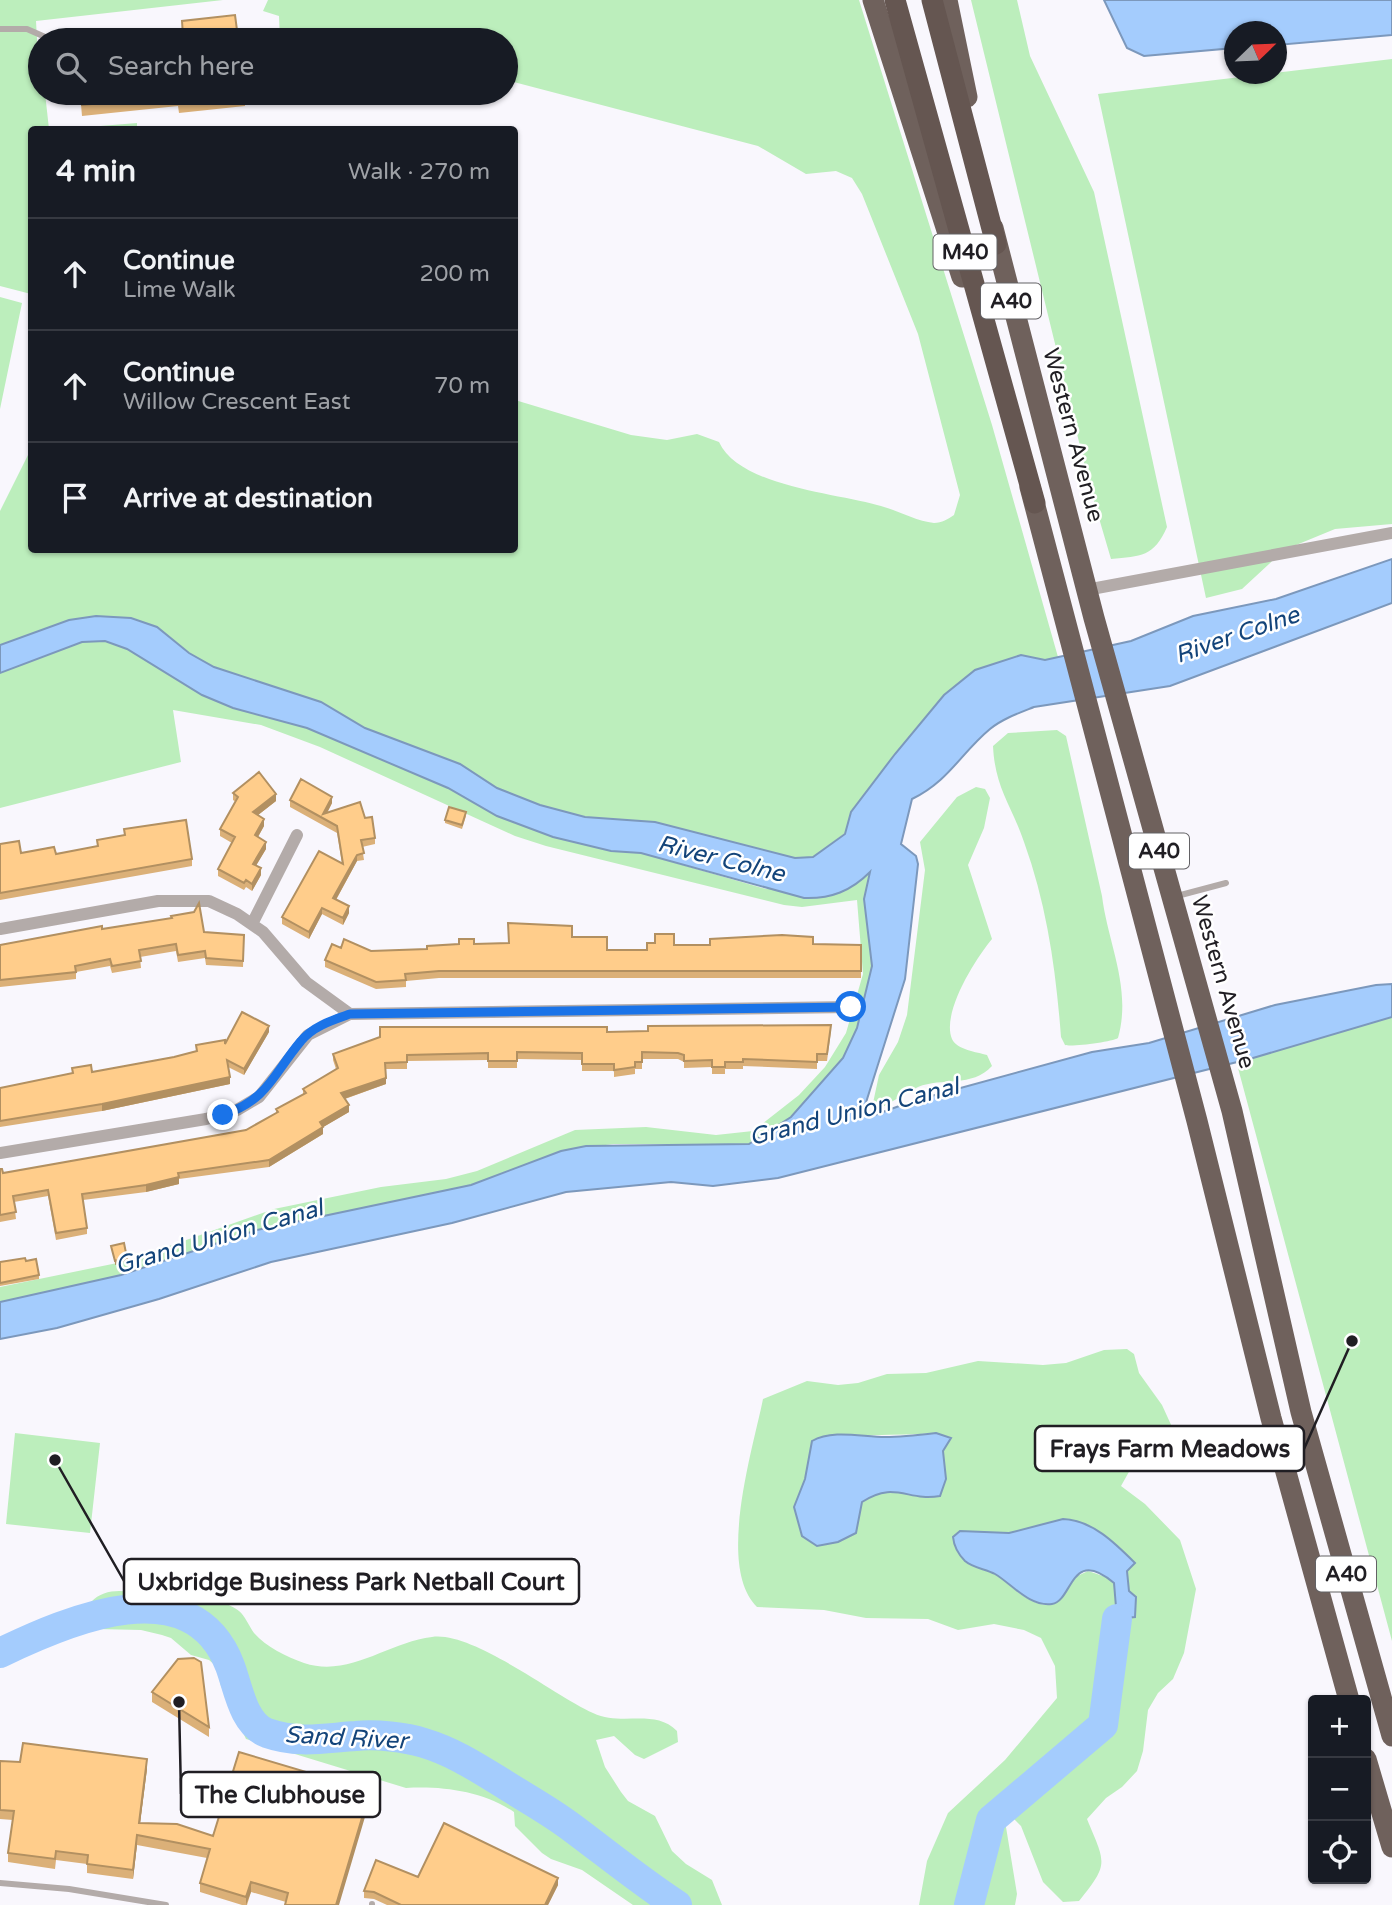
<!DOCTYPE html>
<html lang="en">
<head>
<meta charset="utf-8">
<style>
  :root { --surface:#171b24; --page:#20242c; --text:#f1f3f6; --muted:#9ea1a6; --line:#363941 }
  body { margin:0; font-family:"Varela Round",sans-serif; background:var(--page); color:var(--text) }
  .controls { position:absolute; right:21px; bottom:21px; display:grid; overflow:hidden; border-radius:7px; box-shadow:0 2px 5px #0004 }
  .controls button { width:63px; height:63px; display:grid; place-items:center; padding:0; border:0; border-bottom:2px solid var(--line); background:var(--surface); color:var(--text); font:35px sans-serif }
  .compass { position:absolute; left:1224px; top:21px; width:63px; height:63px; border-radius:50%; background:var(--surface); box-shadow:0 2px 5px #0004; rotate:67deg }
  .stop { position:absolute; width:21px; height:21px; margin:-16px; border:5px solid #1a73e8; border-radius:50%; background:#fff }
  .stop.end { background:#1a73e8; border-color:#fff; box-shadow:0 2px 7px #0008 }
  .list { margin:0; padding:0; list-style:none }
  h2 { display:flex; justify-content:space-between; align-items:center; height:91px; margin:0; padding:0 28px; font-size:30px }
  h2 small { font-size:23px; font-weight:400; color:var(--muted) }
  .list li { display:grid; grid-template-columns:46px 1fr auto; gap:21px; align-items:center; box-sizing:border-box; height:112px; padding:0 28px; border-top:2px solid var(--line) }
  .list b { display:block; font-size:26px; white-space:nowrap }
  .list p { margin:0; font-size:23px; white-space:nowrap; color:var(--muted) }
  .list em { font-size:23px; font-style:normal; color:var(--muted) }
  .icon { flex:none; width:38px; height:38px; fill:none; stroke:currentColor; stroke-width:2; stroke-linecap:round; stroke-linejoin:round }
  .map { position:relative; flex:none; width:1392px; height:1905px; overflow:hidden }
  .search { position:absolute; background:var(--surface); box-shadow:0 2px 5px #0004; left:28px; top:28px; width:490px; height:77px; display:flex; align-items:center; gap:18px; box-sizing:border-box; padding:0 24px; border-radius:38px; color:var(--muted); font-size:26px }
  .panel { position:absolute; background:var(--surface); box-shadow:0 2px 5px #0004; left:28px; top:126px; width:490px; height:427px; border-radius:7px }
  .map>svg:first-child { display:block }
  .green { fill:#bceebc; fill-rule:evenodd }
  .water { fill:#a4ccfd; stroke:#7c98bc; stroke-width:2 }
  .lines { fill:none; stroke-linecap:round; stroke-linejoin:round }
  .river { stroke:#a4ccfd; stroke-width:30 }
  .service { stroke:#b3aba9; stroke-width:6 }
  .minor { stroke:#b3aba9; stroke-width:12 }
  .trunk { stroke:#6f615c; stroke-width:21 }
  .motorway { stroke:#655651; stroke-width:21 }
  .wall { fill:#dbb078 }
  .shaded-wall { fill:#b29061 }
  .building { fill:#ffcd8b; stroke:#b29061; stroke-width:2 }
  .route { stroke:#1a73e8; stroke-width:9 }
  .labels { text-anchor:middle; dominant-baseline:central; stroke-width:5; stroke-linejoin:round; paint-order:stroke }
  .shield { fill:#fff; stroke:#636265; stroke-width:2 }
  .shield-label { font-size:21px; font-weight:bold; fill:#201e23 }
  .street-label { font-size:23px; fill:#201e23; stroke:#fff }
  .water-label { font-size:24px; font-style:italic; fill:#13447a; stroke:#fff }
  .leader { fill:none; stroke:#201e23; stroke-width:2.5 }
  .callout-dot { fill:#201e23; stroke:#fff; stroke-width:2.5 }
  .callout { fill:#fff; stroke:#201e23; stroke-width:2.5 }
  .callout-label { font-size:24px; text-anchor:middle; font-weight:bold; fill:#201e23 }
</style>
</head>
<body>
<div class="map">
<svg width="1392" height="1905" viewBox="0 0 1392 1905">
  <rect width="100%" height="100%" fill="#f9f7fd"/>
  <path class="green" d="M0,0H223L36,21L40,93H45L49,129L32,130L31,294L0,286Z
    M268,0H859L992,425L1058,657L1045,660L1021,655L944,695L851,812L845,833L814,857L795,858L655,822L585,817L540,805L497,788L460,764L365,728L321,702L214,667L189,653L157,627L131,618L96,616L69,620L0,645V511L31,449L32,550H514L515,400L631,435L667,440L697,434L719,442C739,486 834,493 877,505C895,509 915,521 934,523C942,523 948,519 954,515L960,495L918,334L862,194L852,178L836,171L806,174L758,146L506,80V40H280L279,16L263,11Z
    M971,0H1017L1030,56L1094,192L1167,527C1154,557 1141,556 1111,559L1091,491Z
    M1392,59V524L1335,529L1284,550L1242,589L1206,598L1098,94Z
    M137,123V129H64Z
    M0,297L22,303L0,409Z
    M82,641H105L127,649L202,695L233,708L307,728L448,788L497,816L553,837L611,851L641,853L766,889L871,870L864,899L872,966L857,1028L843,1058L818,1090L791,1117L749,1144H613L561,1151L471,1185L257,1230L121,1275L0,1302V1287L127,1261L274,1209L381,1187L446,1179L477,1171L575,1130L646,1127L716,1135L753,1131L799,1095L825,1067L846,1033L863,974L857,900L802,907L784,905L546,846L515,836L320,747L261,725L173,710L181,762L0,808V673Z
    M1057,730L1066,736L1102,896C1108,944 1132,988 1118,1038C1112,1042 1072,1047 1065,1045L1061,1037C1056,971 1047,905 1024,842C1011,804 995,788 993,746L1008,733Z
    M976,787L985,789L990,798L984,828L968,865L992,939C976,958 941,1013 952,1039C957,1050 977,1052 987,1055L992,1066C972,1088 942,1077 918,1087C905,1093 892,1102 879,1109L873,1103L879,1075L898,1042L907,1015L925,870L920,842L957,797Z
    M1392,1001V1641L1231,1042Z
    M1127,1349L1134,1354L1139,1373L1162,1405L1178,1440L1174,1449L1130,1470L1121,1486L1145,1504L1180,1540L1196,1589L1184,1653L1173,1679L1158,1693L1148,1710L1143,1751L1137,1771L1122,1787L1106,1798L1087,1819C1105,1863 1110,1863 1079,1901L1063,1902L1043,1882L1021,1826L1014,1819L1005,1821L1017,1894L1015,1905H919L927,1861L948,1813L1005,1760L1057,1698L1055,1666L1041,1638L1024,1630L994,1624L958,1630L928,1619L866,1618L824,1610L757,1607C716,1567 753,1449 763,1399L807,1381L838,1385L858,1383L887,1374L926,1373L978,1361L1043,1365L1066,1363L1104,1350ZM936,1433L943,1450L946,1479L930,1498C902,1491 888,1485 862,1502L855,1533L838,1542L794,1507L805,1479L813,1441C854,1433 894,1436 936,1433ZM1063,1519L1134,1563L1127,1571L1129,1591L1106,1577L1088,1571L1071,1579C1068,1587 1065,1597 1057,1602C1028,1619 976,1550 960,1531L1009,1533Z
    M15,1433L100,1443L90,1533L6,1524Z
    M174,1589C187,1589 229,1602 239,1611C245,1616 249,1626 254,1633C266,1647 287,1657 304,1663C350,1678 388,1642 432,1637C473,1631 555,1696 593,1713C622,1727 654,1708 677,1731L678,1742L644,1759L635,1755L614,1736L596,1740L605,1767L621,1792L628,1801L655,1816L672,1851L686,1864L712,1880L722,1905H633L582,1870L551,1859L542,1853L515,1826L514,1812C482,1791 443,1786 406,1788L246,1739L221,1686L216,1666L209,1660L191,1655L171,1638L162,1635L141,1630L96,1629L91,1602C110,1582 143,1594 165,1602Z"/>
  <path class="water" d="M1104,0H1392V35L1277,45L1276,32H1234V48L1144,56L1127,48Z
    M1392,559V603L1170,686L1034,707C1019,713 1002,719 990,729C961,753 949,781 912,799L901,844L916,856L918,864L905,979L863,1112L869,1117L913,1101L1092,1052L1149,1043L1275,1005L1376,985L1392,984V1017L1253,1058L778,1178L713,1186L671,1182L566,1192L452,1223L271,1262L159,1299L57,1328L0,1339V1302L121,1275L257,1230L471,1185L561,1151L586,1146L749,1144L791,1117L843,1058L857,1028L872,966L864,899L870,872C851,891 831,899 804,898L641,853L611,851L553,837L497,816L448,788L307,728L233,708L202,695L127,649L105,641L82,642L0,673V645L69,620L96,616L131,618L157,627L189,653L214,667L321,702L365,728L460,764L497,788L540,805L585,817L655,822L795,858L813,857L845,834L851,812L895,754L944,695L975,670L1021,655L1045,660L1131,641L1193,616L1276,599Z
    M936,1433L951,1438L943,1451L946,1479L940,1496C908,1502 895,1480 862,1502L856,1533L838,1542L817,1546L802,1536L794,1507L805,1479L812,1441C833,1429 862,1437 885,1437C902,1437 919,1435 936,1433Z
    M1063,1519C1092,1520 1115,1543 1135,1563L1127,1571L1129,1591L1136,1597L1135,1617L1117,1619L1114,1583C1070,1546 1073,1601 1052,1604C1029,1607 1012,1584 995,1574C986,1569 973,1568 965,1561C958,1554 954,1547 953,1537L960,1531L1009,1533Z"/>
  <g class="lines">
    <path class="river" d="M0,1653C68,1620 192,1566 230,1666C238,1687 243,1724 267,1733C299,1744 324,1738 356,1736C376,1734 405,1737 424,1743C454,1752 478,1768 504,1784C526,1798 550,1811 571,1827C606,1853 640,1881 677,1905
      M969,1905L991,1820L1103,1725L1117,1619"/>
    <path class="service" d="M0,29H27L52,40
      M1177,896L1226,883
      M0,1883L69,1889L166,1905
      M372,1905V1904"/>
    <path class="minor" d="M1086,590L1392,533
      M252,924L297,835
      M0,929L158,901H209L237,914L263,932L306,982L350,1014
      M0,1153L206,1119L237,1110L259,1097L308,1035L350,1014L851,1007"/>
    <path class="trunk" d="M873,0L962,277
      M947,0L967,97
      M993,228L1094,618L1232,1111L1301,1412L1392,1736
      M1030,487L1197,1121L1271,1418L1349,1700
      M1366,1759L1392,1847"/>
    <path class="motorway" d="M895,0L1035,503
      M932,0L996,244"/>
  </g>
  <path class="wall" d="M182,21L237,30V37L204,40H183Z
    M80,93H245V106L179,113L178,106L82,116Z
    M233,793L276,801L258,815L264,826L258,837L266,849L256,865L261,875L252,891L246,887L244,890L218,876V869L232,843L220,836V829L236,802L233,800Z
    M290,800L332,803L327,813L365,818L375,838V844L362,847L364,860L357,861L336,900L349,913L343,925L322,914L309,939L282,924V917L342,863L337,833L290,807Z
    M466,816L462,829L445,823V820Z
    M124,829L192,859V866L0,900V844L21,853L56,854L97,847V840L124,835Z
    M102,929L204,932L244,935L243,967L206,965L205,958L178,962L176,951L140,957L141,968L112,973L110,966L76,972V979L0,987V945Z
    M572,937L607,950H647L674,945H861V978H439L406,981V987L376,989L325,967V960L341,948L371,951L427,949L474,944L509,943Z
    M831,1031L827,1061H817V1069L743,1066V1069H725V1074H712V1067L684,1068V1062L678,1059H642V1069H635V1074L614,1077V1071H582V1060L517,1059V1068H488V1060L407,1061V1069H385L386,1084L345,1099L349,1112L323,1127V1134L269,1167L179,1179V1184L146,1192L83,1200L87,1228V1234L56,1240L48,1196L14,1202L16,1219L0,1222V1169L3,1173L246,1130L276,1113V1109L303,1095V1089L336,1069L333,1060V1054L607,1032Z
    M269,1032L244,1075L228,1067L230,1084L102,1111L0,1127V1088L72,1073V1068L92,1072L174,1057L196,1051V1045L225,1044Z
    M26,1261L39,1275V1279L0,1286V1262Z
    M152,1692L209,1727V1737L152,1702Z
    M0,1761L147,1769L140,1823L213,1836L370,1800L286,1902L251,1892L247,1905H242L200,1892V1883L207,1858L137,1845L133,1879L87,1873V1864L56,1860L55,1869L8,1862V1853L13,1820L0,1819Z
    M418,1877L558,1885L548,1905H387L374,1899L364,1898V1891Z"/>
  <path class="shaded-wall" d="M276,794V801L253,819V812Z
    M332,797V803L324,819L323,814Z
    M264,819V826L255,842V835Z
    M266,842V849L253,871V864Z
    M357,855V861L333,905V898Z
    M261,868V875L252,891V884Z
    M349,906V913L343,925V918Z
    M322,908V914L309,939V932Z
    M269,1026V1032L244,1075V1069Z
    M230,1077V1084L102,1111V1104Z
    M386,1078V1084L341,1100V1093Z
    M349,1105V1112L320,1129V1122Z
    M323,1127V1134L269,1167V1160Z
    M179,1177V1184L146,1192V1185Z
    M127,1258V1261L115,1265V1261Z
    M147,1759V1769L139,1832V1823Z
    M370,1791V1800L339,1905H336Z
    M137,1835V1845L133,1879V1870Z
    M558,1878V1885L548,1905H545Z
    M251,1882V1892L246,1905V1897Z"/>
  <path class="building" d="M235,15L237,30L183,36L182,21Z
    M81,93H245V96L179,102L178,96L82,105Z
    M259,772L276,794L253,812L264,819L255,835L266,842L253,864L261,868L252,884L246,880L244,883L218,869L235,837L220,829L238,797L233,793Z
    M301,779L332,797L323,814L360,802L365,818L372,817L375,838L361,840L364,853L357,855L333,898L349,906L343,918L322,908L309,932L282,917L319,851L343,864L337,826L290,800Z
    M449,807L466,812L462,825L445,820Z
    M186,820L192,859L0,893V844L19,841L21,853L54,847L56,854L98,846L97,840L125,835L124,829Z
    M199,903L204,932L244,935L243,961L206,958L205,951L178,955L176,944L139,950L141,961L112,966L110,959L75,966L76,972L0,980V945L102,926V929L172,918L171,916L194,912Z
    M508,923L572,926V937H607V950H647V943H655V934H674V945H710V939L782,935L813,937V944L861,945V971H439L405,974L406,980L376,982L325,960L332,944L341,948L344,939L371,951L427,949V946L459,944V939H474V944L509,943Z
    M242,1012L269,1026L244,1069L227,1060L230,1077L102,1104L0,1121V1088L73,1073L72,1068L91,1065L92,1072L174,1057L197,1051L196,1045L225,1040V1044Z
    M831,1025L827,1054H817V1062L743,1059V1062H725V1067H712V1060L684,1061V1055L678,1053L642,1052V1062H635V1067L614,1070V1064H582V1053L517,1052V1061H488V1053L407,1055V1062L385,1063L386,1078L341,1093L349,1105L320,1122L323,1127L269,1160L178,1173L179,1177L146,1185L82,1194L87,1228L56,1233L48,1190L13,1196L16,1212L0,1215V1169H2L3,1173L246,1130L278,1112L276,1109L306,1093L303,1089L338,1068L333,1054L380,1037V1027H607V1032L648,1031V1026Z
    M124,1243L127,1258L115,1261L111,1246Z
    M25,1258L26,1261L36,1259L39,1275L0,1283V1262Z
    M194,1658L201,1662L209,1727L152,1692L178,1659Z
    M23,1743L147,1759L139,1823L177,1824L213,1836L239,1752L370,1791L336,1905H285L288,1893L251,1882L246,1897L200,1883L210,1849L137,1835L133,1870L87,1864L88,1855L56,1851L55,1859L8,1853L14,1811L0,1810V1761L20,1762Z
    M444,1823L558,1878L545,1905H401L374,1892L364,1891L376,1860L418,1877Z"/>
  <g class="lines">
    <path class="route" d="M223,1115C269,1099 273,1074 301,1041C313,1026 333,1020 350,1014L851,1007"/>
  </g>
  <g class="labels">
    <g class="shield">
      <rect x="933.5" y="234.5" width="63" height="35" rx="5"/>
      <rect x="981" y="283.5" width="60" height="35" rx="5"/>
      <rect x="1129" y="833.5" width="60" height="35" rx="5"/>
      <rect x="1316" y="1556.5" width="60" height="35" rx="5"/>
    </g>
    <g class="shield-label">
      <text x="965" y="252">M40</text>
      <text x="1011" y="301">A40</text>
      <text x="1159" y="851">A40</text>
      <text x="1346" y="1574">A40</text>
    </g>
    <g class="street-label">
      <text transform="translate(1073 435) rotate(75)">Western Avenue</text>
      <text transform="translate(1223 982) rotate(74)">Western Avenue</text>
    </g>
    <g class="water-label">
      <text transform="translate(1237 635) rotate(-19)">River Colne</text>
      <text transform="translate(721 859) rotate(14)">River Colne</text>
      <text transform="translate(854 1112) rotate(-14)">Grand Union Canal</text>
      <text transform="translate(219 1237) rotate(-16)">Grand Union Canal</text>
      <text transform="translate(346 1738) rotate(3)">Sand River</text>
    </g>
  </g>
  <path class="leader" d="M1352 1341L1304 1449M55 1460L124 1581M179 1702L181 1794"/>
  <g class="callout-dot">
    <circle cx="1352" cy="1341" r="7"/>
    <circle cx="55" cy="1460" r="7"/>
    <circle cx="179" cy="1702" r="7"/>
  </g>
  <g class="callout">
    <rect x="1035" y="1426" width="269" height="45" rx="7"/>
    <rect x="124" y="1559" width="455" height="45" rx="7"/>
    <rect x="181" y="1772" width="199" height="45" rx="7"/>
  </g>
  <g class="callout-label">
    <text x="1170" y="1457">Frays Farm Meadows</text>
    <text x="351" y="1590">Uxbridge Business Park Netball Court</text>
    <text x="280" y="1803">The Clubhouse</text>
  </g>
</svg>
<div class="controls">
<button>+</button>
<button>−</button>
<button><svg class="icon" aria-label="locate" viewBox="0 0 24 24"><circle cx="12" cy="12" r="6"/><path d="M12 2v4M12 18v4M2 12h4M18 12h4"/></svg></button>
</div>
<svg class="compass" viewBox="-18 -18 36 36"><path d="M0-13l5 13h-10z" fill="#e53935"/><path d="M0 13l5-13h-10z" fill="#9ea1a6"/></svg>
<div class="stop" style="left:851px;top:1007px"></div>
<div class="stop end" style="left:223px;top:1115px"></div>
<div class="search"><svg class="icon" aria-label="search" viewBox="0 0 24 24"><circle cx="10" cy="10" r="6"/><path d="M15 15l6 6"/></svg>Search here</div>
<section class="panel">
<h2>4 min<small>Walk · 270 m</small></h2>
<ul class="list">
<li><svg class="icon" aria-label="ahead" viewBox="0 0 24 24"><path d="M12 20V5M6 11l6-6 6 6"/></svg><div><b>Continue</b><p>Lime Walk</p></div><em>200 m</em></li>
<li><svg class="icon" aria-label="ahead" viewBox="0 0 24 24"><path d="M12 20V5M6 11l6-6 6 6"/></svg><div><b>Continue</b><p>Willow Crescent East</p></div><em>70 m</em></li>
<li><svg class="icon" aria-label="arrive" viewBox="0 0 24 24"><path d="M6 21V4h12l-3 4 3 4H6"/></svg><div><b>Arrive at destination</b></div></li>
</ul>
</section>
</div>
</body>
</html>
